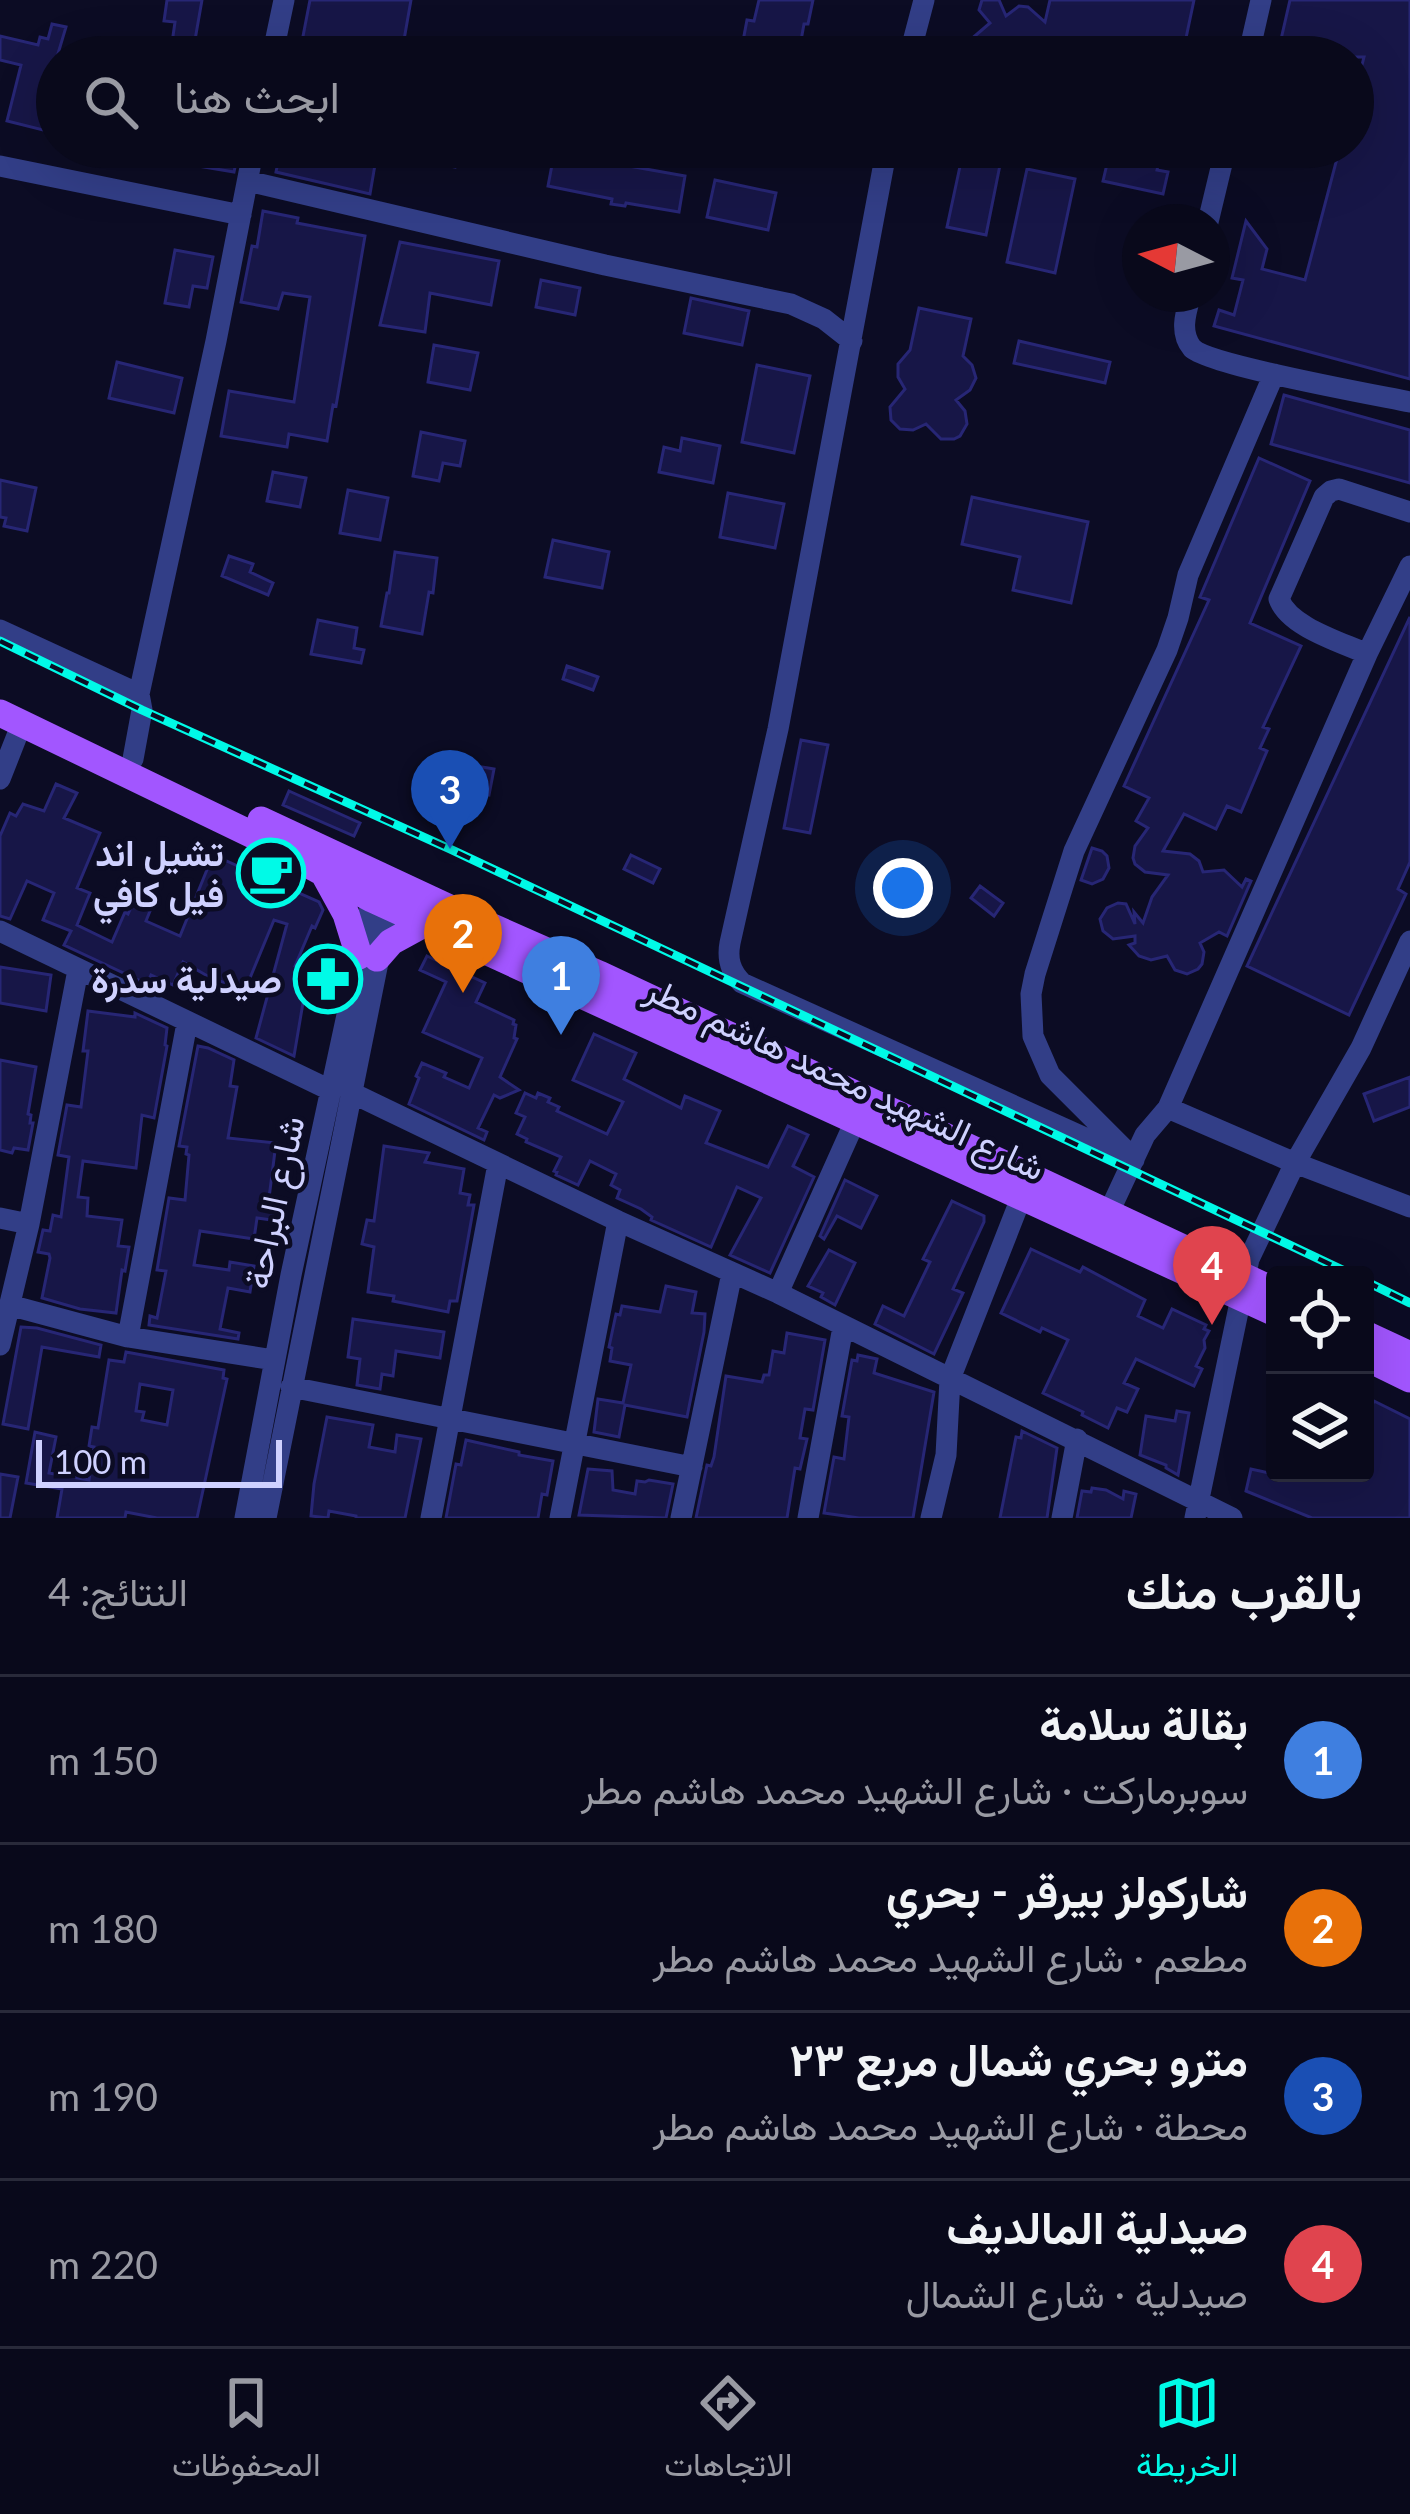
<!DOCTYPE html>
<html lang="ar">
<head>
<meta charset="utf-8">
<style>
  :root { --surface:#09091b; --page:#121224; --text:#f1f3f6; --muted:#999aa3; --line:#292a3a; --accent:#00fae7 }
  body { margin:0; font-family:Lato,Vazirmatn,sans-serif; background:var(--page); color:var(--text); direction:rtl }
  .controls { position:absolute; right:36px; bottom:36px; display:grid; overflow:hidden; border-radius:12px; box-shadow:0 12px 48px #0002 }
  .controls button { width:108px; height:108px; display:grid; place-items:center; padding:0; border:0; border-bottom:3px solid var(--line); background:var(--surface); color:var(--text); font:60px sans-serif }
  .compass { position:absolute; left:1122px; top:204px; width:108px; height:108px; border-radius:50%; background:var(--surface); box-shadow:0 12px 48px #0002; rotate:276deg }
  .scale { position:absolute; left:36px; bottom:30px; width:246px; box-sizing:border-box; padding-left:12px; border:6px solid #cfd1ff; border-top:0; font-size:33px; line-height:42px; white-space:nowrap; color:#cfd1ff; -webkit-text-stroke:9px #0c0c24; paint-order:stroke }
  .you { position:absolute; left:903px; top:888px; width:42px; height:42px; margin:-30px; border:9px solid #fff; border-radius:50%; background:#1a73e8; box-shadow:0 0 0 18px #1a73e833 }
  .badge { display:grid; place-items:center; width:78px; height:78px; border-radius:50%; background:var(--accent); color:#fff; font-size:39px; font-weight:700 }
  .pin { position:absolute; translate:-50% -99px; filter:drop-shadow(0 3px 6px #0008) }
  .pin::after { content:''; position:absolute; top:63px; width:42px; height:36px; background:inherit; clip-path:polygon(0 0,100% 0,50% 100%) }
  .list { margin:0; padding:0; list-style:none }
  h2 { display:flex; justify-content:space-between; align-items:center; height:156px; margin:0; padding:0 48px; font-size:51px }
  h2 small { font-size:39px; font-weight:400; color:var(--muted) }
  .list li { display:grid; grid-template-columns:78px 1fr auto; gap:36px; align-items:center; box-sizing:border-box; height:168px; padding:0 48px; border-top:3px solid var(--line) }
  .list b { display:block; font-size:45px; white-space:nowrap }
  .list p { margin:0; font-size:39px; white-space:nowrap; color:var(--muted) }
  .list em { font-size:39px; font-style:normal; color:var(--muted) }
  .icon { flex:none; width:66px; height:66px; fill:none; stroke:currentColor; stroke-width:2; stroke-linecap:round; stroke-linejoin:round }
  .map { position:relative; flex:none; width:1410px; height:1518px; overflow:hidden; direction:ltr }
  .search { position:absolute; background:var(--surface); box-shadow:0 12px 48px #0002; left:36px; right:36px; top:36px; height:132px; display:flex; align-items:center; gap:30px; box-sizing:border-box; padding:0 42px; border-radius:66px; color:var(--muted); font-size:45px }
  .sheet { height:828px; background:var(--surface) }
  nav { display:flex; justify-content:space-around; align-items:center; box-sizing:border-box; height:168px; border-top:3px solid var(--line); background:var(--surface); font-size:33px; color:var(--muted) }
  nav a { display:grid; justify-items:center; gap:6px }
  nav .on { color:var(--accent) }
  .map>svg:first-child { display:block }
  .building { fill:#171647; stroke:#272675; stroke-width:3; fill-rule:evenodd }
  .lines { fill:none; stroke-linecap:round; stroke-linejoin:round }
  .minor { stroke:#323e87; stroke-width:21 }
  .major { stroke:#a256ff; stroke-width:27 }
  .rail-casing { stroke:#00fae7; stroke-width:9 }
  .rail { stroke:#0c0c24; stroke-width:4.5; stroke-dasharray:14; stroke-linecap:butt }
  .labels { text-anchor:middle; dominant-baseline:central; stroke-width:9; stroke-linejoin:round; paint-order:stroke }
  .poi-label { font-size:36px; font-weight:bold; fill:#cfd1ff; stroke:#0c0c24; text-anchor:end }
  .street-label { font-size:36px; fill:#cfd1ff; stroke:#0c0c24 }
</style>
</head>
<body>
<div class="map">
<svg width="1410" height="1518" viewBox="0 0 1410 1518">
  <rect width="100%" height="100%" fill="#0c0c24"/>
  <path class="building" d="M167,0H202L192,57H170L175,22L164,21Z
    M310,0H411L401,57H299Z
    M759,0H813L808,24H804L798,57H740L747,20L754,21Z
    M982,0H999L1006,16L1019,6L1028,7L1045,22L1050,0H1194L1182,57H974L970,52L969,41L990,23L979,10Z
    M1290,0H1410V379L1214,326L1219,310L1234,315L1243,280L1232,278L1246,221L1267,249L1262,269L1305,280L1340,147H1353V100L1364,57H1277Z
    M52,24L66,27L57,57L54,79H57V89L47,131L7,121L21,65L0,60V36L38,45L40,37L48,39Z
    M849,39L881,46L878,57H845Z
    M127,42L168,51V57H124Z
    M201,147H239L234,172L198,166Z
    M281,147H378L370,194L276,172Z
    M421,147H459L455,167L418,160Z
    M1111,147H1162L1157,170L1168,172L1163,194L1103,181Z
    M555,149L612,163L685,176L679,212L626,203L625,206L611,204L612,199L548,186Z
    M962,157L1000,165L986,235L947,227Z
    M1027,169L1075,179L1055,273L1007,262Z
    M715,180L776,193L768,230L707,217Z
    M263,211L298,218L297,223L365,236L336,406L333,405L327,441L289,434L287,447L221,436L229,391L294,402L310,297L283,293L278,309L241,302L252,246L257,247Z
    M400,242L499,261L491,305L430,293L425,332L380,325Z
    M175,250L213,257L207,288L193,286L189,307L165,303Z
    M541,280L580,288L575,315L536,307Z
    M691,298L749,311L742,345L684,333Z
    M919,308L971,319L963,356L972,365L976,378L970,390L956,400L965,411L967,424L960,436L954,439H941L926,424L913,430L900,429L891,420L890,407L905,389L898,377V364L910,350Z
    M1019,341L1110,362L1105,383L1014,363Z
    M434,345L478,353L470,390L428,382Z
    M117,362L182,378L174,413L109,398Z
    M757,365L810,376L794,453L742,442Z
    M1284,395L1410,430V483L1271,444Z
    M421,432L465,441L460,466L443,463L439,481L413,476Z
    M682,438L720,446L713,483L659,472L664,447L680,451Z
    M1259,458L1310,481L1250,623L1301,646L1263,727L1269,729L1260,748L1267,751L1241,812L1227,806L1216,829L1184,814L1163,851L1190,854L1199,861L1203,872L1224,870L1242,887L1246,879L1251,881L1227,936L1219,932L1200,943L1204,952L1202,964L1198,969L1187,974L1175,970L1167,956L1151,960L1139,956L1129,945L1135,943V936L1113,939L1103,931L1100,919L1107,908L1118,903L1126,904L1135,924L1134,912L1143,923L1152,897L1168,875L1145,872L1135,864L1133,858L1135,846L1148,828L1136,821L1149,798L1124,786L1209,600L1200,597Z
    M273,472L306,478L300,507L267,501Z
    M0,480L36,488L27,531L4,526L6,518L0,517Z
    M348,490L388,498L380,540L340,533Z
    M728,493L784,504L775,548L720,537Z
    M972,497L1088,522L1071,603L1013,590L1020,557L962,544Z
    M553,540L609,552L602,588L545,577Z
    M395,552L437,558L433,593L429,592L422,634L381,626L387,593H389Z
    M229,556L253,564L250,572L273,583L268,595L222,576Z
    M1410,617V862L1398,889L1406,894L1349,1015L1247,966Z
    M318,620L357,628L354,648L364,650L361,663L311,654Z
    M567,666L598,677L593,690L563,679Z
    M801,740L828,745L810,833L784,828Z
    M476,766L494,769L489,795L483,794L480,809L464,805Z
    M56,784L77,793L64,818L100,833L77,888L90,893L77,925L112,942L125,912L128,914L133,903L150,911L146,921L180,936L213,855L319,902L323,910L315,928L312,926L295,966L304,971L297,986L305,991L294,1056L256,1038L287,924L274,920L245,990L211,978L183,962L173,985L151,975L147,984L64,945L71,931L43,920L54,893L27,881L10,919L0,916V836L10,813L16,816L23,804L44,811Z
    M289,791L360,823L354,836L283,805Z
    M1092,848L1102,851L1107,856L1109,868L1103,879L1092,884L1081,880Z
    M631,855L660,869L653,883L624,869Z
    M980,886L1003,903L994,916L971,898Z
    M427,956L485,983L476,1002L514,1020L513,1024L516,1025L514,1038L517,1039L500,1077L519,1090L500,1098L494,1095L478,1128L487,1132L484,1140L409,1104L419,1078L416,1076L422,1063L446,1073L444,1077L469,1088L482,1058L423,1032L446,982L420,970Z
    M0,967L51,975L46,1011L0,1003Z
    M88,1011L135,1017V1013L167,1028L165,1045L167,1046L154,1118L142,1115L136,1168L83,1161L78,1197L88,1198L87,1216L122,1220L118,1246L129,1247L125,1271L122,1270L116,1313L80,1309L42,1298L50,1258L49,1254L38,1252L43,1230L50,1231L53,1215L61,1217L69,1157L58,1155L67,1105L81,1107L88,1051H83Z
    M594,1034L636,1053L624,1079L681,1108L685,1096L720,1111L706,1143L768,1167L788,1126L808,1135L793,1166L814,1177L770,1273L730,1255L761,1198L737,1187L711,1247L651,1220L652,1217L641,1209L617,1198L620,1190L611,1185L616,1174L590,1161L578,1185L556,1175L557,1172L554,1171L561,1157L526,1142L527,1139L517,1134L525,1117L516,1113L525,1093L536,1098L538,1093L550,1098L548,1102L559,1107L557,1111L607,1134L623,1102L573,1080Z
    M198,1046L208,1048L234,1060L230,1086L237,1087L228,1138L276,1143L269,1198H275L272,1220L257,1218L254,1239L200,1231L194,1265L229,1270L230,1262L254,1266L250,1292L228,1288L220,1329L239,1333L238,1339L149,1325L150,1316L157,1318L166,1271L157,1270L169,1198L185,1200L189,1155L186,1154L187,1147L179,1146Z
    M0,1060L36,1067L28,1114L31,1115L30,1123H33L28,1150L14,1148L12,1153L0,1150Z
    M1410,1077V1107L1374,1121L1364,1094Z
    M384,1146L429,1153L425,1162L464,1169L460,1193L470,1195L468,1205H474L457,1301H450L448,1312L393,1301L394,1296L368,1292L374,1247L362,1244L367,1220L374,1221Z
    M845,1180L877,1196L861,1228L837,1216L824,1239L820,1236Z
    M952,1201L984,1216V1222L953,1289L963,1293L934,1354L875,1324L883,1306L904,1316L930,1262L923,1259Z
    M1031,1249L1080,1272L1083,1267L1145,1300L1138,1316L1163,1328L1172,1309L1206,1325L1204,1329L1209,1331L1204,1340L1205,1348L1196,1366L1202,1369L1194,1386L1136,1359L1124,1383L1138,1389L1127,1412L1117,1408L1108,1428L1082,1415L1083,1412L1043,1393L1068,1340L1042,1328L1040,1332L1001,1313Z
    M829,1250L855,1263L835,1305L821,1297L823,1293L808,1286Z
    M666,1286L696,1292L692,1313L705,1314L704,1332L687,1417L625,1405L619,1437L594,1432L598,1399L623,1403L631,1365L610,1361L612,1348L609,1347L616,1314L620,1315L622,1306L660,1312Z
    M353,1319L444,1332L440,1358L396,1351L393,1376L382,1374L380,1389L357,1385L360,1359L348,1357Z
    M21,1327L37,1328L101,1345L99,1357L42,1347L28,1429L3,1424Z
    M787,1333L825,1340L813,1410L805,1409L800,1438L807,1439L800,1469L795,1468L787,1518H696L707,1465L711,1466L714,1457L726,1376L762,1382L764,1375H769L773,1351L784,1353Z
    M126,1352L224,1370L223,1378L227,1379L197,1518H157L126,1512L125,1518H57L62,1489L26,1483L35,1432L56,1437L49,1473L89,1480L94,1447L89,1446L92,1427L98,1428L109,1360L124,1362ZM140,1384L173,1390L167,1425L142,1420L144,1412L136,1411Z
    M858,1355L877,1359L874,1373L934,1392L913,1518H859L824,1513L834,1457L844,1459L849,1417L842,1416L852,1360L857,1361Z
    M1374,1401L1410,1419V1518H1312L1246,1491L1251,1469L1269,1473H1365V1420Z
    M1177,1411L1189,1413L1178,1475L1166,1468V1465L1140,1455L1146,1416L1175,1421Z
    M327,1417L373,1425L369,1447L395,1452L397,1435L421,1439L405,1518H356V1516L329,1511L328,1518L311,1516L314,1484Z
    M1022,1431L1057,1448L1047,1518H1000L1016,1437L1021,1438Z
    M466,1440L519,1452V1455L553,1461L547,1495L542,1494L538,1518H446L456,1464L461,1465Z
    M588,1469L612,1471L613,1490L635,1494L637,1481L645,1482L649,1480L673,1484L666,1518L579,1515Z
    M0,1474L18,1477L10,1518H0Z
    M1092,1488L1106,1490L1123,1499L1124,1491L1136,1494L1131,1518H1077L1082,1491L1091,1492Z"/>
  <g class="lines">
    <path class="minor" d="M272,57L284,0
      M909,57L924,0
      M1248,57L1261,0
      M887,147L778,729L730,943C727,959 730,971 742,983L1134,1160
      M0,166L241,215
      M248,181L605,265L791,304L824,319L852,341
      M1208,222L1226,147
      M1191,294C1186,312 1179,332 1192,348C1208,365 1376,395 1410,402
      M0,630L139,694
      M1367,654C1341,642 1289,627 1279,599L1324,497L1331,491L1339,489L1410,512
      M133,759L142,710L139,694L216,341L254,147
      M0,779L22,723
      M0,931L330,1090
      M350,1092L618,1221L778,1293L1232,1518
      M1168,1108L1295,1163L1410,1207
      M1126,1151L1050,1075L1033,1036L1031,994L1035,974L1074,851L1167,650L1178,618L1188,575L1274,374
      M0,1218L29,1224
      M1102,1227L1145,1135L1168,1108L1367,654L1410,566
      M778,1293L856,1119
      M9,1305L128,1337L274,1360
      M128,1337L187,1023
      M0,1345L29,1224L78,970
      M291,1387L692,1467
      M245,1518L291,1275L372,899
      M266,1518L389,908
      M431,1518L498,1164
      M560,1518L618,1221
      M681,1518L732,1273
      M808,1518L843,1327
      M931,1518L946,1455L950,1379L1021,1198
      M1062,1518L1077,1439
      M1195,1518L1249,1259L1295,1163L1361,1048L1410,941"/>
    <path class="major" d="M0,713L255,836L372,899L1275,1313
      M261,820L456,911L599,974L1275,1291
      M324,874L346,914L359,956
      M377,958L391,942L424,924
      M1365,1334L1410,1355
      M1365,1357L1410,1379"/>
    <defs>
      <path id="rail" d="M0,641L142,710L450,849L1353,1275
        M1365,1281L1410,1303"/>
    </defs>
    <use href="#rail" class="rail-casing"/>
    <use href="#rail" class="rail"/>
  </g>
  <defs>
    <symbol id="cafe-ring" viewBox="-11 -11 22 22"><circle r="9.5" fill="#0c0c24" stroke="#00fae7" stroke-width="1.5"/><path d="M-5.5-4.5H6V0H3Q3 3.5 0 3.5H-2.5Q-5.5 3.5-5.5 0ZM3-3.2v2h1.7v-2ZM-6 4.5H4V6H-6Z" fill="#00fae7"/></symbol>
    <symbol id="pharmacy-ring" viewBox="-11 -11 22 22"><circle r="9.5" fill="#0c0c24" stroke="#00fae7" stroke-width="1.5"/><path d="M-2-6h4v4h4v4h-4v4h-4v-4h-4v-4h4Z" fill="#00fae7"/></symbol>
  </defs>
  <g fill-rule="evenodd">
    <use href="#cafe-ring" x="233" y="835" width="76" height="76"/>
    <use href="#pharmacy-ring" x="290" y="941" width="76" height="76"/>
  </g>
  <g class="labels">
    <g class="poi-label">
      <text x="224" y="852">تشيل اند<tspan x="224" dy="41">فيل كافي</tspan></text>
      <text x="282" y="979">صيدلية سدرة</text>
    </g>
    <g class="street-label">
      <text transform="translate(846 1077) rotate(25)">شارع الشهيد محمد هاشم مطر</text>
      <text transform="translate(273 1202) rotate(-78)">شارع البراحة</text>
    </g>
  </g>
</svg>
<div class="controls">
<button><svg class="icon" aria-label="locate" viewBox="0 0 24 24"><circle cx="12" cy="12" r="6"/><path d="M12 2v4M12 18v4M2 12h4M18 12h4"/></svg></button>
<button><svg class="icon" aria-label="layers" viewBox="0 0 24 24"><path d="M12 4l9 5-9 5-9-5zM3 14l9 5 9-5"/></svg></button>
</div>
<svg class="compass" viewBox="-18 -18 36 36"><path d="M0-13l5 13h-10z" fill="#e53935"/><path d="M0 13l5-13h-10z" fill="#999aa3"/></svg>
<div class="scale">100 m</div>
<div class="you"></div>
<div class="pin badge" style="left:561px;top:1035px;background:#3f7fe0">1</div>
<div class="pin badge" style="left:463px;top:993px;background:#e8710a">2</div>
<div class="pin badge" style="left:450px;top:849px;background:#1a4fb4">3</div>
<div class="pin badge" style="left:1212px;top:1325px;background:#e0444e">4</div>
<div class="search"><svg class="icon" aria-label="search" viewBox="0 0 24 24"><circle cx="10" cy="10" r="6"/><path d="M15 15l6 6"/></svg>ابحث هنا</div>
</div>
<section class="sheet">
<h2>بالقرب منك<small>النتائج: 4</small></h2>
<ul class="list">
<li><span class="badge" style="background:#3f7fe0">1</span><div><b>بقالة سلامة</b><p>سوبرماركت · شارع الشهيد محمد هاشم مطر</p></div><em>150 m</em></li>
<li><span class="badge" style="background:#e8710a">2</span><div><b>شاركولز بيرقر - بحري</b><p>مطعم · شارع الشهيد محمد هاشم مطر</p></div><em>180 m</em></li>
<li><span class="badge" style="background:#1a4fb4">3</span><div><b>مترو بحري شمال مربع ٢٣</b><p>محطة · شارع الشهيد محمد هاشم مطر</p></div><em>190 m</em></li>
<li><span class="badge" style="background:#e0444e">4</span><div><b>صيدلية المالديف</b><p>صيدلية · شارع الشمال</p></div><em>220 m</em></li>
</ul>
</section>
<nav>
<a class="on"><svg class="icon" aria-label="map" viewBox="0 0 24 24"><path d="M3 6l6-2 6 2 6-2v14l-6 2-6-2-6 2zM9 4v14M15 6v14"/></svg>الخريطة</a>
<a><svg class="icon" aria-label="directions" viewBox="0 0 24 24"><path d="M12 3l9 9-9 9-9-9zM9 14v-3h6M13 9l2 2-2 2"/></svg>الاتجاهات</a>
<a><svg class="icon" aria-label="saved" viewBox="0 0 24 24"><path d="M7 4h10v16l-5-4-5 4z"/></svg>المحفوظات</a>
</nav>
</body>
</html>
